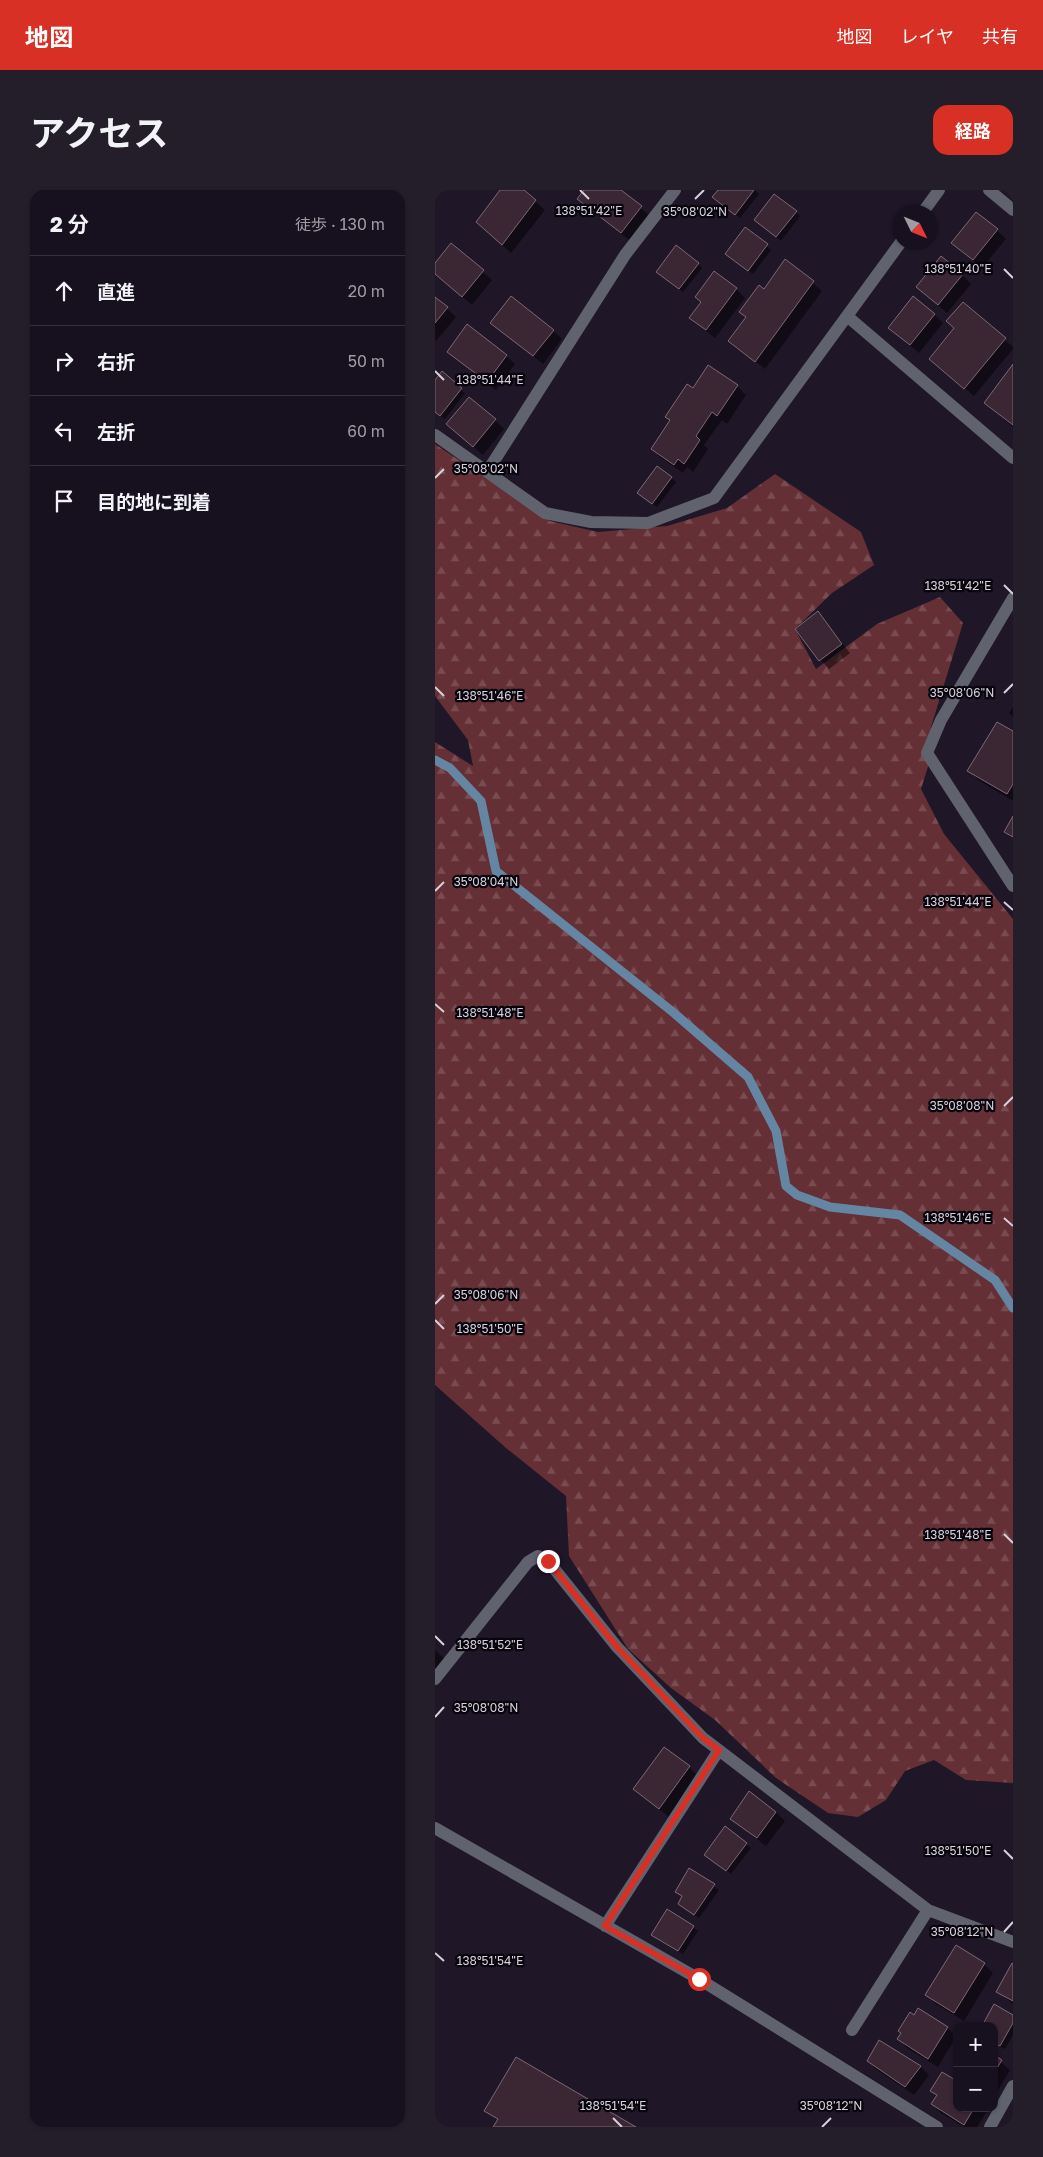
<!DOCTYPE html>
<html lang="ja">
<head>
<meta charset="utf-8">
<style>
  :root { --surface:#17101e; --page:#241e2b; --text:#f1f3f6; --muted:#9e9da4; --line:#36303c; --accent:#d93025 }
  body { margin:0; font-family:"Golos Text","Noto Sans JP",sans-serif; background:var(--page); color:var(--text) }
  .controls { position:absolute; right:15px; bottom:15px; display:grid; overflow:hidden; border-radius:10px; box-shadow:0 1px 4px #0004 }
  .controls button { width:45px; height:45px; display:grid; place-items:center; padding:0; border:0; border-bottom:1px solid var(--line); background:var(--surface); color:var(--text); font:25px sans-serif }
  .compass { position:absolute; left:458px; top:15px; width:45px; height:45px; border-radius:50%; background:var(--surface); box-shadow:0 1px 4px #0004; rotate:133deg }
  .stop { position:absolute; width:15px; height:15px; margin:-11px; border:4px solid #d93025; border-radius:50%; background:#fff }
  .stop.end { background:#d93025; border-color:#fff; box-shadow:0 1px 5px #0008 }
  .list { margin:0; padding:0; list-style:none }
  h2 { display:flex; justify-content:space-between; align-items:center; height:65px; margin:0; padding:0 20px; font-size:21px }
  h2 small { font-size:16px; font-weight:400; color:var(--muted) }
  .list li { display:grid; grid-template-columns:32px 1fr auto; gap:15px; align-items:center; box-sizing:border-box; height:70px; padding:0 20px; border-top:1px solid var(--line) }
  .list b { display:block; font-size:19px; white-space:nowrap }
  .list em { font-size:16px; font-style:normal; color:var(--muted) }
  .icon { flex:none; width:28px; height:28px; fill:none; stroke:currentColor; stroke-width:2; stroke-linecap:round; stroke-linejoin:round }
  .map { position:relative; flex:none; width:578px; height:1937px; overflow:hidden; border-radius:15px }
  header { display:flex; align-items:center; gap:30px; box-sizing:border-box; height:70px; padding:0 25px; background:var(--accent); color:#fff }
  header strong { font-size:24px }
  nav { display:flex; gap:28px; margin-inline-start:auto; font-size:18px }
  .intro { display:flex; align-items:center; justify-content:space-between; box-sizing:border-box; height:120px; padding:0 30px }
  h1 { margin:0; font-size:35px }
  .button { padding:12px 22px; border-radius:15px; background:var(--accent); color:#fff; font-size:18px; font-weight:700 }
  main { display:flex; gap:30px; padding:0 30px }
  aside { flex:1; background:var(--surface); border-radius:15px; box-shadow:0 1px 4px #0004 }
  .map>svg:first-child { display:block }
  .forest { fill:url(#forest-firs) }
  .shadow { fill:#0007 }
  .lines { fill:none; stroke-linecap:round; stroke-linejoin:round }
  .stream { stroke:#6486a3; stroke-width:9 }
  .building { fill:#3b2734; stroke:#7f6776 }
  .minor { stroke:#60636e; stroke-width:12 }
  .route { stroke:#d93025; stroke-width:6 }
  .ticks { fill:none; stroke:#d6cfdc; stroke-width:2 }
  .ticks-label { font-size:12px; text-anchor:middle; fill:#d6cfdc; stroke:#07040b; stroke-width:4.5; stroke-linejoin:round; paint-order:stroke }
</style>
</head>
<body>
<header>
<strong>地図</strong>
<nav><a>地図</a><a>レイヤ</a><a>共有</a></nav>
</header>
<div class="intro"><h1>アクセス</h1><a class="button">経路</a></div>
<main>
<aside>
<h2>2 分<small>徒歩 · 130 m</small></h2>
<ul class="list">
<li><svg class="icon" aria-label="ahead" viewBox="0 0 24 24"><path d="M12 20V5M6 11l6-6 6 6"/></svg><div><b>直進</b></div><em>20 m</em></li>
<li><svg class="icon" aria-label="right" viewBox="0 0 24 24"><path d="M7 20v-9h11M14 6l5 5-5 5"/></svg><div><b>右折</b></div><em>50 m</em></li>
<li><svg class="icon" aria-label="left" viewBox="0 0 24 24"><path d="M17 20v-9H6M10 6l-5 5 5 5"/></svg><div><b>左折</b></div><em>60 m</em></li>
<li><svg class="icon" aria-label="arrive" viewBox="0 0 24 24"><path d="M6 21V4h12l-3 4 3 4H6"/></svg><div><b>目的地に到着</b></div></li>
</ul>
</aside>
<div class="map">
<svg width="578" height="1937" viewBox="0 0 578 1937">
  <defs>
    <pattern id="forest-firs" width="22" height="20" patternUnits="userSpaceOnUse" patternTransform="scale(1.25)"><rect width="22" height="20" fill="#642f35"/><path d="M5 1l3.5 6h-7zM16 11l3.5 6h-7z" fill="#794c52"/></pattern>
  </defs>
  <rect width="100%" height="100%" fill="#1f1628"/>
  <path class="forest" d="M0,254L115,331L163,342L232,336L292,318L340,284L426,342L439,375L397,403L360,439L381,479L442,434L505,407L528,433L496,537L497,564L486,599L509,644L578,729V1593L531,1590L499,1570L470,1581L451,1610L423,1627L393,1623L341,1588L280,1530L236,1498L193,1459L134,1366L131,1306L71,1258L0,1195V552L38,576L33,550L0,506Z"/>
  <path class="shadow" d="M67,0H87L110,20L76,63L52,41Z
    M151,0H184L215,26L195,51L144,9Z
    M284,0H320L324,4L305,28L283,12Z
    M361,22L365,26L346,51L320,30Z
    M310,39L336,60L318,84L296,68Z
    M562,40L571,49L547,78L517,53Z
    M16,55L57,90L37,115L0,83V75Z
    M351,71L387,101L330,179L294,151L312,128L306,122L329,100Z
    M263,74L267,78L248,102L227,86Z
    M527,85L536,94L512,123L482,97Z
    M301,99L310,108L280,148L256,128Z
    M0,108L21,127L0,152Z
    M528,114L578,157V159L539,206L505,177L521,139Z
    M499,124L508,133L484,163L454,138Z
    M57,133L118,140L127,149L108,174Z
    M14,161L71,166L80,174L61,200Z
    M578,176V237L550,213Z
    M7,183L30,203L10,229L0,222V192Z
    M302,196L311,205L292,234L287,230L269,255L273,259L258,282L252,277L248,283L226,268L217,259L236,231L231,227L258,199Z
    M60,230L69,239L48,265L22,243Z
    M223,277L241,292L222,317L208,307Z
    M383,423L415,463L394,479L361,439Z
    M578,517V527L574,523Z
    M578,543V611L543,590L534,581Z
    M0,1460L15,1474L0,1495Z
    M254,1577L263,1586L234,1627L200,1599Z
    M341,1622L350,1631L331,1656L296,1628Z
    M311,1654L316,1658L296,1684L275,1669Z
    M255,1679L284,1700L264,1728L249,1718L248,1707L242,1701Z
    M258,1737L263,1741L248,1764L222,1749Z
    M549,1774L558,1783L529,1831L501,1814L492,1805Z
    M578,1775V1814L562,1801Z
    M484,1819L513,1838L521,1847L503,1877L472,1858L464,1849Z
    M578,1826V1845L570,1859L559,1854V1836Z
    M444,1851L486,1877L494,1885L479,1905L442,1880L433,1871Z
    M559,1866L575,1880L559,1907Z
    M522,1874V1885L518,1881Z
    M497,1901L522,1918H554L542,1937H529L506,1923L497,1914L502,1906Z"/>
  <g class="lines">
    <path class="stream" d="M0,570L15,578L46,611L61,681L239,823L313,887L341,941L351,996L362,1005L395,1017L465,1025L560,1090L578,1118"/>
  </g>
  <path class="building" d="M65,0H89L101,10L67,55L41,32Z
    M149,0H186L207,16L186,43L142,9Z
    M283,0H319L300,25L277,7Z
    M339,4L362,21L341,47L319,30Z
    M541,22L563,39L538,70L516,53Z
    M310,37L333,54L313,81L290,64Z
    M16,53L49,80L27,107L0,84V73Z
    M241,55L264,73L244,99L221,82Z
    M506,66L528,84L503,115L481,97Z
    M350,69L379,91L320,172L293,151L311,127L304,122L324,95L329,99Z
    M279,81L302,98L271,140L254,128L266,112L260,107Z
    M76,106L119,140L98,166L55,133Z
    M478,106L500,124L475,155L453,138Z
    M0,107L13,117L0,133Z
    M528,112L571,148L529,199L494,169L519,138L511,131Z
    M32,134L72,165L52,192L12,162Z
    M578,174V235L549,213Z
    M273,175L303,195L282,226L277,222L261,246L265,250L249,274L243,269L239,275L216,259L235,230L230,227L252,194L258,198Z
    M7,181L27,198L5,226L0,222V190Z
    M34,207L61,229L38,257L11,234Z
    M222,276L237,287L217,314L202,303Z
    M383,421L407,454L384,471L360,439Z
    M562,532L578,541V594L572,604L532,581Z
    M578,626V647L569,642Z
    M229,1557L255,1576L224,1619L198,1599Z
    M314,1601L341,1622L322,1648L295,1629Z
    M290,1636L312,1653L291,1681L269,1665Z
    M254,1678L280,1694L259,1725L243,1714L247,1706L240,1702Z
    M232,1719L259,1736L243,1761L216,1745Z
    M521,1755L550,1773L519,1823L490,1805Z
    M577,1773L578,1774V1811L561,1802Z
    M559,1814L578,1825V1833L565,1856L559,1853V1836H547Z
    M483,1818L513,1837L493,1869L462,1849L466,1843L463,1841L475,1822L479,1825Z
    M444,1850L486,1876L470,1897L432,1871Z
    M559,1865L567,1870L559,1883Z
    M81,1867L201,1937H58L63,1929L49,1921Z
    M507,1882L522,1891V1918H539L529,1935L496,1914L502,1905L495,1901Z"/>
  <g class="lines">
    <path class="minor" d="M554,0L578,20
      M488,22L504,0
      M412,126L578,268
      M0,245L110,323L156,332L213,333L279,308L466,52
      M52,282L190,65L240,0
      M578,408L506,530L492,563L578,696
      M0,1489L93,1372L103,1366L113,1371L182,1457L268,1548L493,1720L578,1752
      M0,1638L264,1789L502,1937
      M170,1736L284,1560
      M417,1840L493,1720
      M555,1937L578,1896"/>
  </g>
  <g class="lines">
    <path class="route" d="M113,1371L182,1457L268,1548L284,1560L170,1736L264,1789"/>
  </g>
  <path class="ticks" d="M145,0L154,9M260,9L269,0M569,79L578,88M0,181L9,190M0,288L9,279M569,395L578,404M0,497L9,506M569,503L578,494M0,701L9,692M569,712L578,720M0,814L9,822M569,916L578,907M569,1028L578,1036M0,1114L9,1105M0,1130L9,1139M569,1344L578,1353M0,1446L9,1455M0,1527L9,1517M569,1660L578,1669M569,1742L578,1732M0,1763L9,1771M178,1928L187,1937M387,1937L396,1928"/>
  <g class="ticks-label">
    <text x="154" y="25">138°51'42"E</text>
    <text x="260" y="26">35°08'02"N</text>
    <text x="523" y="83">138°51'40"E</text>
    <text x="55" y="194">138°51'44"E</text>
    <text x="51" y="283">35°08'02"N</text>
    <text x="523" y="400">138°51'42"E</text>
    <text x="527" y="507">35°08'06"N</text>
    <text x="55" y="510">138°51'46"E</text>
    <text x="51" y="696">35°08'04"N</text>
    <text x="523" y="716">138°51'44"E</text>
    <text x="55" y="827">138°51'48"E</text>
    <text x="527" y="920">35°08'08"N</text>
    <text x="523" y="1032">138°51'46"E</text>
    <text x="51" y="1109">35°08'06"N</text>
    <text x="55" y="1143">138°51'50"E</text>
    <text x="523" y="1349">138°51'48"E</text>
    <text x="55" y="1459">138°51'52"E</text>
    <text x="51" y="1522">35°08'08"N</text>
    <text x="523" y="1665">138°51'50"E</text>
    <text x="527" y="1746">35°08'12"N</text>
    <text x="55" y="1775">138°51'54"E</text>
    <text x="396" y="1920">35°08'12"N</text>
    <text x="178" y="1920">138°51'54"E</text>
  </g>
</svg>
<div class="controls">
<button>+</button>
<button>−</button>
</div>
<svg class="compass" viewBox="-18 -18 36 36"><path d="M0-13l5 13h-10z" fill="#e53935"/><path d="M0 13l5-13h-10z" fill="#9e9da4"/></svg>
<div class="stop" style="left:264px;top:1789px"></div>
<div class="stop end" style="left:113px;top:1371px"></div>
</div>
</main>
</body>
</html>
